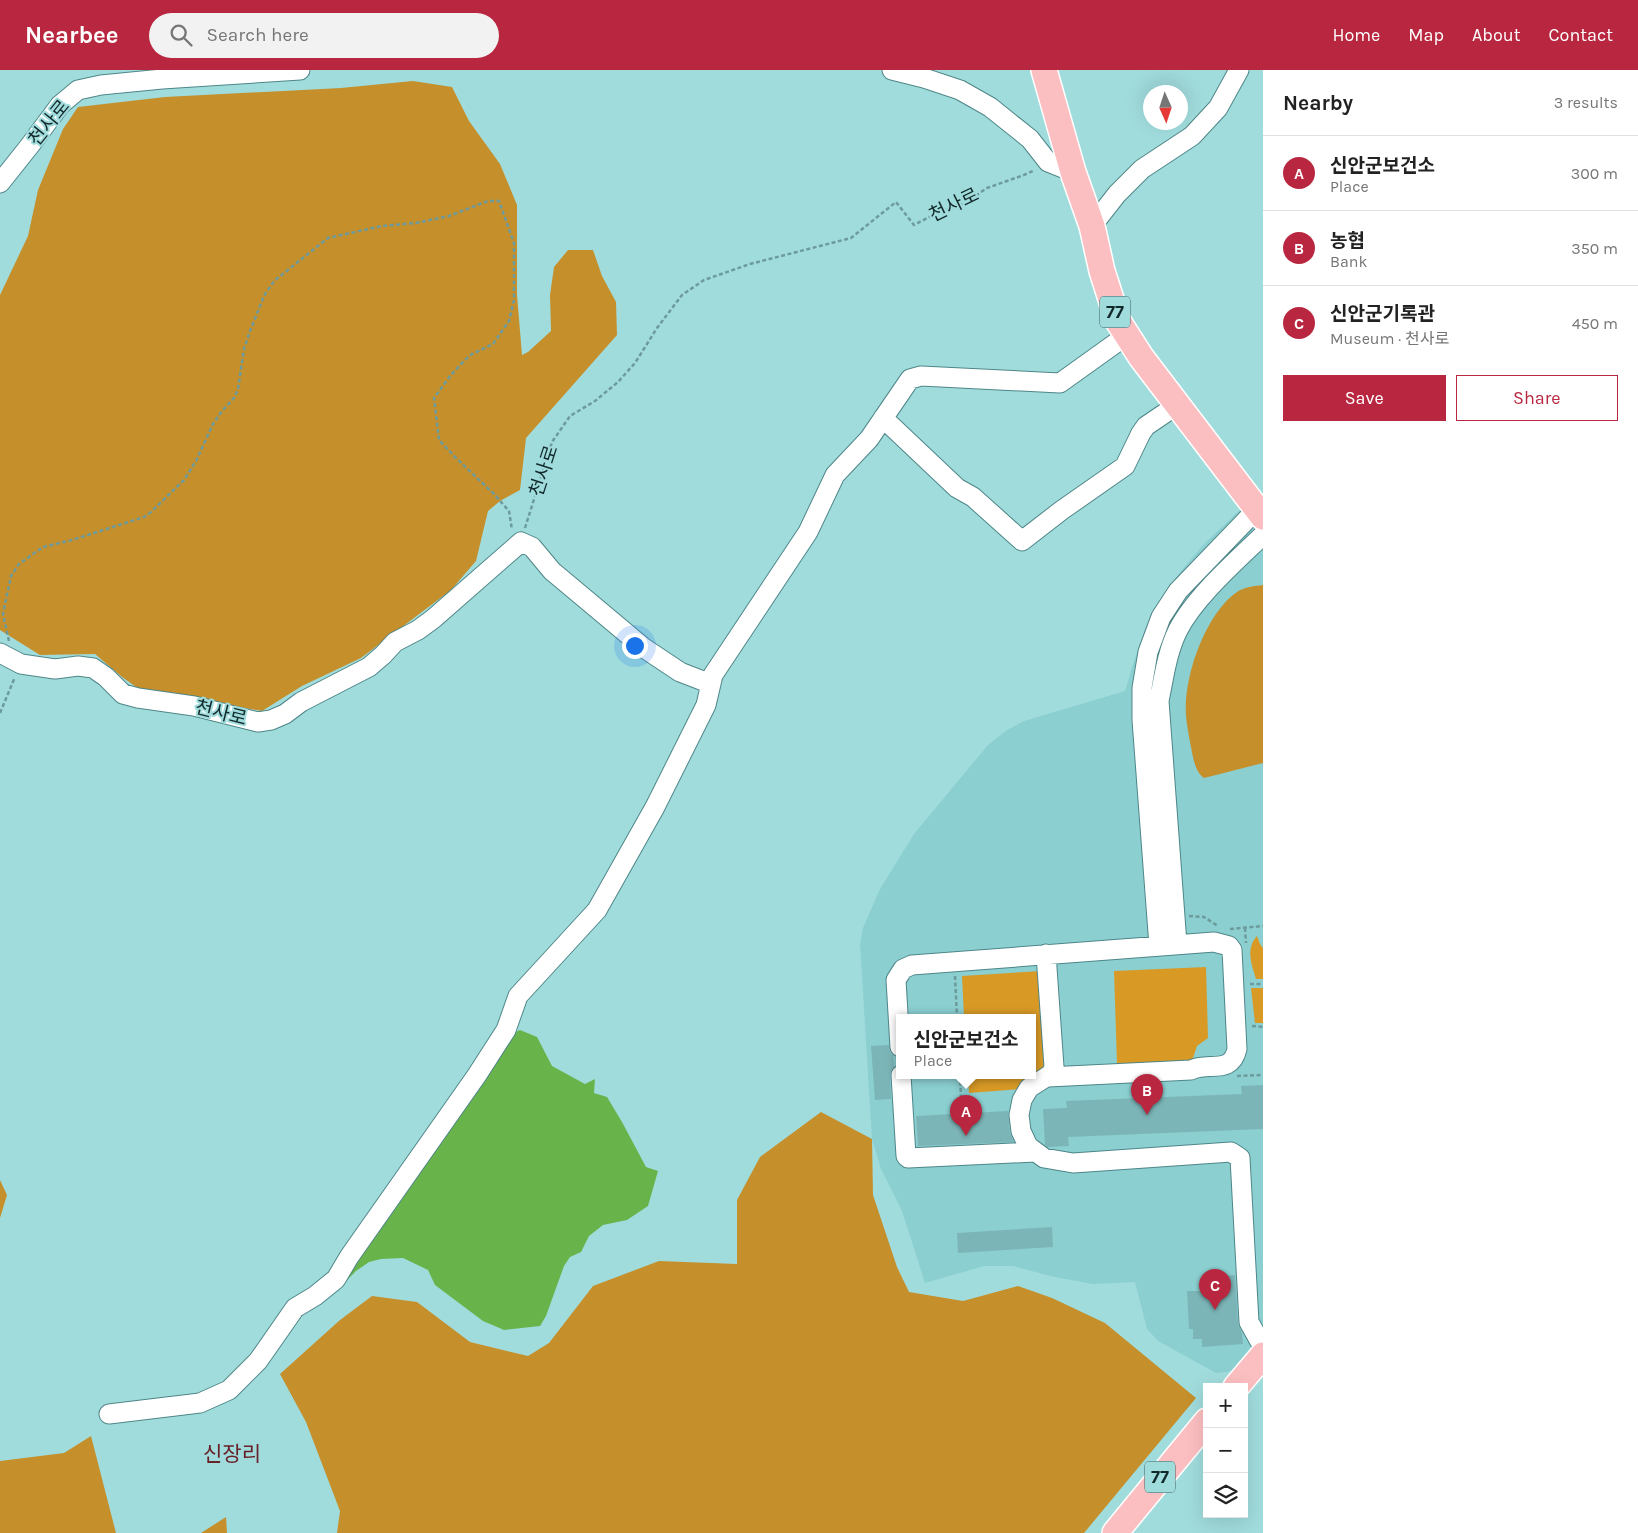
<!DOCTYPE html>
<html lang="en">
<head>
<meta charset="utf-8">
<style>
  :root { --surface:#fff; --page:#f2f2f2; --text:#222; --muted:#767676; --line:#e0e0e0; --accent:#b8273f }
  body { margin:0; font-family:Karla,"Noto Sans KR",sans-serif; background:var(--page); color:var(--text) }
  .controls { position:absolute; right:15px; bottom:15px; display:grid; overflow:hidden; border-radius:0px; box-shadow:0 5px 20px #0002 }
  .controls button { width:45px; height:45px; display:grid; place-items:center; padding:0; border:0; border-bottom:1px solid var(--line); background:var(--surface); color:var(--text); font:25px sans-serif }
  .compass { position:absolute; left:1143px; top:15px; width:45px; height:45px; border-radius:50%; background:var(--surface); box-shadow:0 5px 20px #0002; rotate:177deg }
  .you { position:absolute; left:634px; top:575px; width:18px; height:18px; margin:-12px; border:4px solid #fff; border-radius:50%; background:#1a73e8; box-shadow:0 0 0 8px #1a73e833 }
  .badge { display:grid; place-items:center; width:32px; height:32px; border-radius:50%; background:var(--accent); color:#fff; font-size:16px; font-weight:700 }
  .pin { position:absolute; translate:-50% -41px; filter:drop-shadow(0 1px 2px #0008) }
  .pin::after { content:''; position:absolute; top:26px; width:18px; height:15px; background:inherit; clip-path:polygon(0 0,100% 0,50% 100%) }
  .popup { position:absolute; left:896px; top:944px; width:140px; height:65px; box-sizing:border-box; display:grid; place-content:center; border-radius:0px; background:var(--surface); filter:drop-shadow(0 1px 4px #0005); font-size:16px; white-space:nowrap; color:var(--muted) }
  .popup b { font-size:19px; color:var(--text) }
  .popup::after { content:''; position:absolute; left:50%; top:100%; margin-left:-10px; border:10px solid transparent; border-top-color:var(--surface) }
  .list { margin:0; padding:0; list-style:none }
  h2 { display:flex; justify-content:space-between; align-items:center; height:65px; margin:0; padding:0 20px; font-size:21px }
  h2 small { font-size:16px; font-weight:400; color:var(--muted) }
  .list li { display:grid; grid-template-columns:32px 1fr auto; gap:15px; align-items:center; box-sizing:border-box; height:75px; padding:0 20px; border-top:1px solid var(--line) }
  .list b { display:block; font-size:19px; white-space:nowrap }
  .list p { margin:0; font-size:16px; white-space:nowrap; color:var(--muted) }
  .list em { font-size:16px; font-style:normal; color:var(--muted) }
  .actions { display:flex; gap:10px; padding:15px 20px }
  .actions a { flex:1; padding:11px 0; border:1px solid var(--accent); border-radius:0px; text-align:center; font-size:18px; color:var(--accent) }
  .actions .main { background:var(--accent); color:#fff }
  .icon { flex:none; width:28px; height:28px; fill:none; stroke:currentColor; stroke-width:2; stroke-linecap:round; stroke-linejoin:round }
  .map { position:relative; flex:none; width:1263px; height:1463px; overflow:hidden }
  header { display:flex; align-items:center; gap:30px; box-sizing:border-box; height:70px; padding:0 25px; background:var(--accent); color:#fff }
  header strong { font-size:24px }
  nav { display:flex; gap:28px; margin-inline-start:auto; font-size:18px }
  .search { width:350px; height:45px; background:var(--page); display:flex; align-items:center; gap:12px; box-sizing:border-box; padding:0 18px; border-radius:28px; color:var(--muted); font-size:19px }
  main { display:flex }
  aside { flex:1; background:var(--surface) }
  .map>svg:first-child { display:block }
  .built { fill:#8bcfd1; fill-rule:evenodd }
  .green { fill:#d89a25 }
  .forest { fill:#c58f2b }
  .water { fill:#68b44a }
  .building { fill:#7cb5b7 }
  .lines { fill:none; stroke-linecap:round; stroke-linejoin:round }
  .minor-casing { stroke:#4e8688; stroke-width:21 }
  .major-casing { stroke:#fff; stroke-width:28 }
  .path { stroke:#6d9b9c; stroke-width:2.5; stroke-dasharray:4 2.5; stroke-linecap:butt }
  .minor { stroke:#fff; stroke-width:19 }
  .major { stroke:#fcbfc1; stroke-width:25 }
  .labels { text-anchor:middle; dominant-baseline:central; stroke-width:4; stroke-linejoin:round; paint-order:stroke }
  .shield { fill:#a1dcdd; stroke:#3d5f60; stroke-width:1 }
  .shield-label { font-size:18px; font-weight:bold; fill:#12292a }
  .street-label { font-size:19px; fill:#12292a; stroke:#a1dcdd }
  .quarter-label { font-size:21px; fill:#672128; stroke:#a1dcdd }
</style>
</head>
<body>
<header>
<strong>Nearbee</strong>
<div class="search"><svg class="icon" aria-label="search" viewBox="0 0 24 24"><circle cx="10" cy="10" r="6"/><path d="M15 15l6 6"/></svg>Search here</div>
<nav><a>Home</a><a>Map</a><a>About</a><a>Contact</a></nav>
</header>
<main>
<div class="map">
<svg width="1263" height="1463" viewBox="0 0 1263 1463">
  <rect width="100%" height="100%" fill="#a1dcdd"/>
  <path class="built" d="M1245,435L1263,458V1271L1236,1299L1227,1302L1216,1303L1158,1271L1147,1259L1135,1212L1092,1214L1050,1206L1013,1196H984L925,1213L902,1141L881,1099L872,1069L860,874L863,858L880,819L914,764L988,675L1007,660L1024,651L1125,621L1133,594L1146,557L1162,527L1180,502L1204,474ZM900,947H1032V1005H900Z"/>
  <path class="green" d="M1257,866L1260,874L1263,878V909H1256C1252,895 1245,879 1257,866Z
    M1206,897L1208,968L1197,976L1192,991L1117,994L1114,901Z
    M1041,901L1048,998L1020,1019L969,1023L968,1005H1032V947H964L962,906Z
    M1251,918H1263V953H1255Z"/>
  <path class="forest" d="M413,11L452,17L469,51L500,94L517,135V225L522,285L528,282L551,261L550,225L554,197L568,180H593L602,206L616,232L617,265L526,368L520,420L500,431L488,441L476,491L451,520L361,588L302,616L262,641L139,619L122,607L95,584L40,585L0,560V225L28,166L38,120L63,59L78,37L165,27L341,18Z
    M1263,515V693L1204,708C1195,702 1193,687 1191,677C1189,667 1187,656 1186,646C1183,608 1205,544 1237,522C1244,517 1255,516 1263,515Z
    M821,1042L872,1069L873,1125L897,1197L909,1222L963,1231L1018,1216L1052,1228L1105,1253L1196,1328L1084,1463H337L340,1441L306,1352L280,1304L340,1250L372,1226L417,1232L470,1272L528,1286L549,1273L593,1216L659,1191L737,1194V1130L760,1087Z
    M0,1110L7,1125L0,1148Z
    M91,1366L116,1463H0V1391L64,1383Z
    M226,1447L227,1463H201Z"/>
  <path class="water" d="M520,960L537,967L552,996L585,1014L595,1009L594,1023L607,1027L622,1052L646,1097L658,1101L648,1136L627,1150L603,1155L589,1166L581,1182L570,1187L564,1196L546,1246L540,1256L504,1260L483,1251L435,1215L428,1200L403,1188L381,1189L369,1192L356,1201L346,1211L354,1191L509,965Z"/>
  <path class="building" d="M889,975L890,983L893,985L894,997L890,1005L891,1029L875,1030L871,976Z
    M1263,1015V1059L1068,1067L1069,1076L1047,1077L1045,1075L1043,1039L1067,1038L1066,1031L1242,1024L1241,1016Z
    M1008,1041L1010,1062L1014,1072L918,1076L916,1046Z
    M1052,1157L1053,1177L958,1183L957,1163Z
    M1235,1205L1238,1253L1242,1263L1243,1274L1202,1277V1269H1193V1259H1189L1187,1221H1202L1201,1207Z"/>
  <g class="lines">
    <defs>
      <path id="minor" d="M892,0L924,8L960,20L990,37L1030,69L1048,92L1073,102
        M0,113L31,74L60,35L78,20L101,15L162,9L300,0
        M1092,156L1117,124L1142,99L1192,66L1218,38L1239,0
        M883,348L957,418L973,427L1022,471L1062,440L1125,396L1141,363L1146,356L1177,335
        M0,583L21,594L55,599L78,596L93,598L106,607L123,624L138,628L194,636L258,652L271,650L285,644L301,632L369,597L383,585L395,572L418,560L433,549L521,472L532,477L552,501L644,578L680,602L711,614
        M1177,874L1159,631C1164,607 1167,582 1178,560C1195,527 1236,491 1263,465
        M1159,876L1142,650V618L1148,582L1161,547L1178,521L1257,439
        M1046,884L1054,997L1051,1004L1029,1018L1022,1030L1019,1045L1021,1061L1028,1076L1044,1088L1073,1093L1231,1082L1240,1088L1249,1252L1263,1277
        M900,977L896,910L903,899L912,895L1214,872L1229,876L1232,880L1237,979C1231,1006 1208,991 1191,1000L1048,1007
        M901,1005L906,1086L908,1088L1035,1082
        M109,1344L200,1333L229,1320L258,1291L295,1238L315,1226L336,1209L349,1187L477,1005L506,960L518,926L597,840L655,737L706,635L713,605L808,462L835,405L869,369L910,309L921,306L1060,313L1127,265"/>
      <path id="major" d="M1044,0L1073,102L1092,156L1102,201L1118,251L1141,287L1263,447
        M1236,1317L1263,1285
        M1115,1463L1207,1351"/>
    </defs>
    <use href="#minor" class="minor-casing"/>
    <use href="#major" class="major-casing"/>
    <path class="path" d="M525,458L552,372L570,346L595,331L618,312L635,293L657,258L682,225L704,210L750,194L851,168L896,132L914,155L933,145L965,133L987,118L1024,105L1035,100
      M9,571L3,544L11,506L19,494L43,477L72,470L144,447L151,442L184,410L196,391L213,354L222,341L234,328L238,319L244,279L250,261L264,226L274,211L328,168L382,156L416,153L449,146L488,131H499L514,173V230L509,251L493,274L472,284L465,290L451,305L434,328L439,370L455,387L494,424L509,441L512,460
      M0,643L15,607
      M1189,846L1204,847L1218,856
      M1245,858L1246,873
      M1230,859L1263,856
      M955,906L957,947
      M1250,914H1263
      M1252,956L1263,957
      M960,1005L961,1028
      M1237,1006L1263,1005"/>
    <use href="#minor" class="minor"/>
    <use href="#major" class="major"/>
  </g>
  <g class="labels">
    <g class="shield">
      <rect x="1100" y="226.5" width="30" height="31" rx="4"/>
      <rect x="1145" y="1391.5" width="30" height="31" rx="4"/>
    </g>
    <g class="shield-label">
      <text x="1115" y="242">77</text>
      <text x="1160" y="1407">77</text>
    </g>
    <g class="street-label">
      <text transform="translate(49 53) rotate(-51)">천사로</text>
      <text transform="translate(954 135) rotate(-26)">천사로</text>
      <text transform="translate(544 401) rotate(-72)">천사로</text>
      <text transform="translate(221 643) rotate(14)">천사로</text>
    </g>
    <g class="quarter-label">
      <text x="232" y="1384">신장리</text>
    </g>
  </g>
</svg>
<div class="controls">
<button>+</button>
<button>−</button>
<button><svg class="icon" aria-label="layers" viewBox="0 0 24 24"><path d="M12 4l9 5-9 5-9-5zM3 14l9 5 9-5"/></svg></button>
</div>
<svg class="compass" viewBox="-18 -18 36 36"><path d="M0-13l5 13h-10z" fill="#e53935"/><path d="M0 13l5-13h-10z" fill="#767676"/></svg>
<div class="you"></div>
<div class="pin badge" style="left:966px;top:1066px">A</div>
<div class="popup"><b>신안군보건소</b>Place</div>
<div class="pin badge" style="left:1147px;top:1045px">B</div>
<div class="pin badge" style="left:1215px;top:1240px">C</div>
</div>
<aside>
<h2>Nearby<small>3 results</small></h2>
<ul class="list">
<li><span class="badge">A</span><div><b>신안군보건소</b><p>Place</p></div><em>300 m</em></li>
<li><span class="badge">B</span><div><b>농협</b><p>Bank</p></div><em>350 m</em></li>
<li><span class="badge">C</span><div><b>신안군기록관</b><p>Museum · 천사로</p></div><em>450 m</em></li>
</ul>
<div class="actions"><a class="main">Save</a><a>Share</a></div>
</aside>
</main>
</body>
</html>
